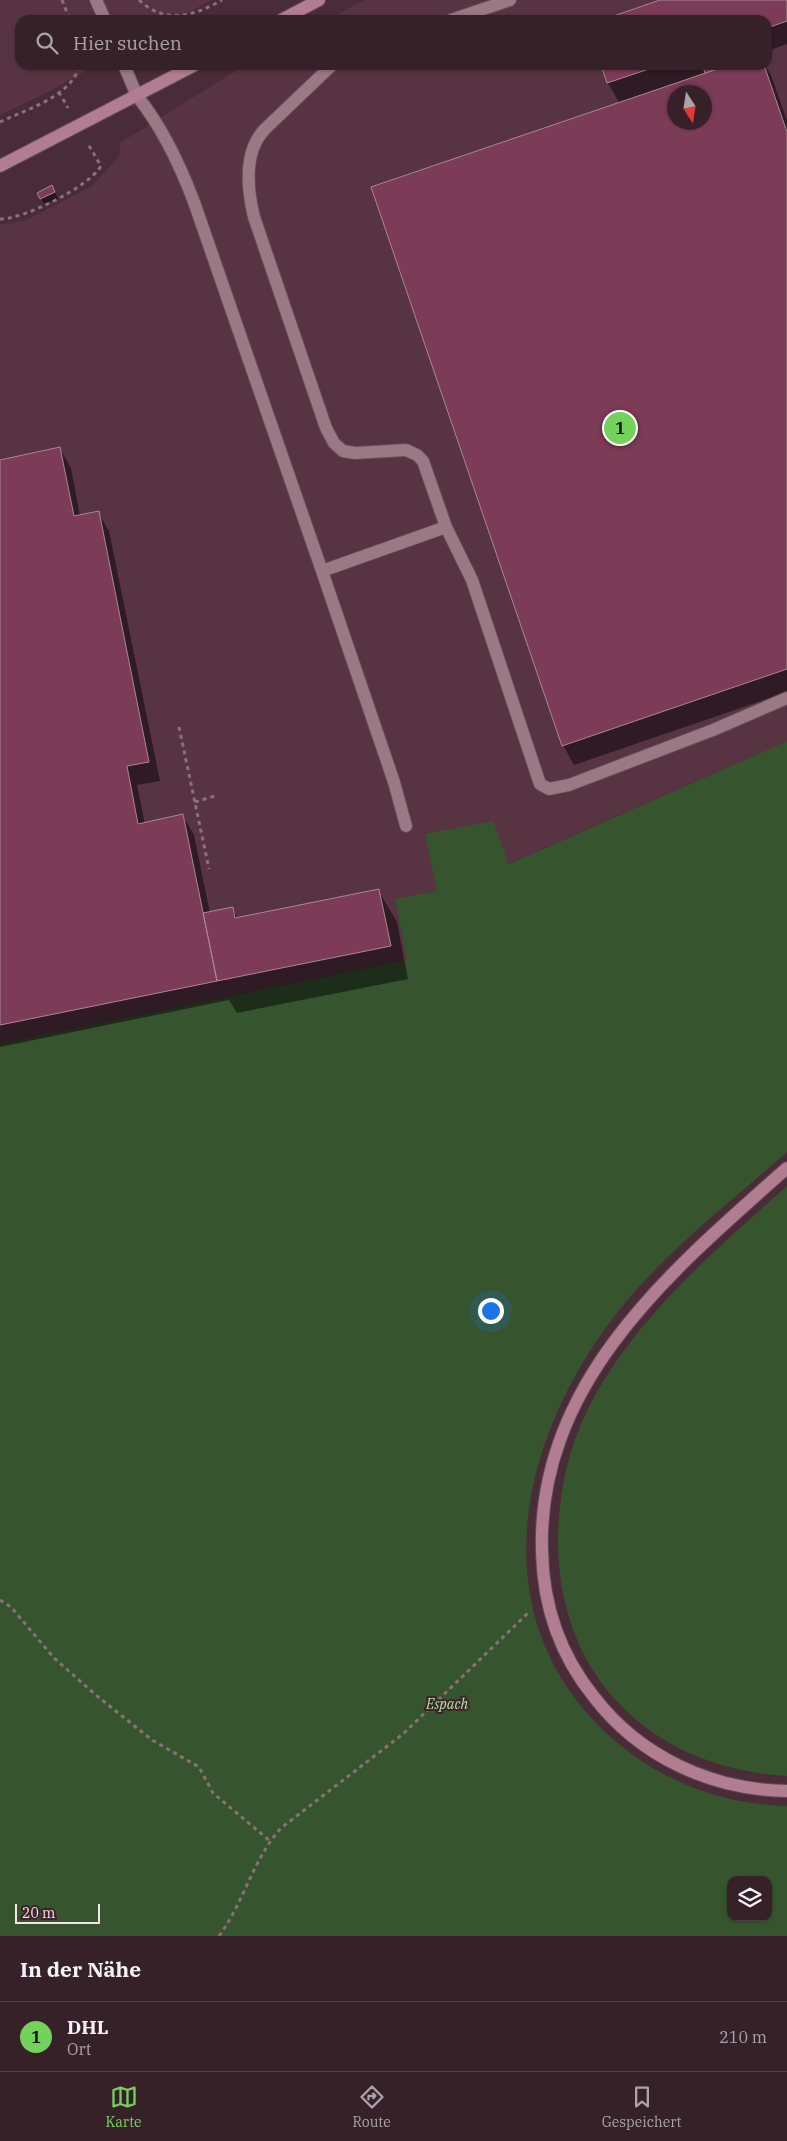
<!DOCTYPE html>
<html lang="de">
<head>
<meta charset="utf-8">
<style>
  :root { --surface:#372129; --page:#3e2931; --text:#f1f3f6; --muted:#aaa3a8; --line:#513e46; --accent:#74d25c }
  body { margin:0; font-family:"IBM Plex Serif",serif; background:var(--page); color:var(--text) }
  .controls { position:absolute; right:15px; bottom:15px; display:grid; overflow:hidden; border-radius:10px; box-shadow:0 1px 4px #0004 }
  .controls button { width:45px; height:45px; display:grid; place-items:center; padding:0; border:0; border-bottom:1px solid var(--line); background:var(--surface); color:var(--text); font:25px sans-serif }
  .compass { position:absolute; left:667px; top:85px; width:45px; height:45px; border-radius:50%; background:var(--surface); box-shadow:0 1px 4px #0004; rotate:168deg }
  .scale { position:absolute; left:15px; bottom:12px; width:85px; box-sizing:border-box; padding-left:5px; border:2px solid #f7e3ea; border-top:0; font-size:14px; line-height:18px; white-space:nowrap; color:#f7e3ea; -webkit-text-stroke:4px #3e222d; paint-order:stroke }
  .you { position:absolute; left:490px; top:1310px; width:18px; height:18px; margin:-12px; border:4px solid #fff; border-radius:50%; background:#1a73e8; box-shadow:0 0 0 8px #1a73e833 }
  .badge { display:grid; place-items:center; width:32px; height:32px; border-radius:50%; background:var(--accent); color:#111; font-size:16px; font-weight:700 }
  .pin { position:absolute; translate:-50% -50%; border:2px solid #fff; box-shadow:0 1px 5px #0006 }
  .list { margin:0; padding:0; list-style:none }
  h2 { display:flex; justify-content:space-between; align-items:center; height:65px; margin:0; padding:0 20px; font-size:21px }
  h2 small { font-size:16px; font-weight:400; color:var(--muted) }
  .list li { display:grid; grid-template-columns:32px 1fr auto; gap:15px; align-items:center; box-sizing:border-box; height:70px; padding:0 20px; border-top:1px solid var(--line) }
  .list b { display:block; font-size:19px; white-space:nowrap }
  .list p { margin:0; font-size:16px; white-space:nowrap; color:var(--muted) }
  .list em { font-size:16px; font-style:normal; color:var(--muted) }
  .icon { flex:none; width:28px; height:28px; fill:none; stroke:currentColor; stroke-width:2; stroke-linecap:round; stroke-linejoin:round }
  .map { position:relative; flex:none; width:787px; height:1936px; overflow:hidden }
  .search { position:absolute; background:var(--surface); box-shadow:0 1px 4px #0004; left:15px; right:15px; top:15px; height:55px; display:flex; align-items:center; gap:12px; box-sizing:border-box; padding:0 18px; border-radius:15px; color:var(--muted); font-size:19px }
  .sheet { height:135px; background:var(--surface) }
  nav { display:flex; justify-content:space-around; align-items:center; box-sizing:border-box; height:70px; border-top:1px solid var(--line); background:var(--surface); font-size:14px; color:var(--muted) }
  nav a { display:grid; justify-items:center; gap:2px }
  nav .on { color:var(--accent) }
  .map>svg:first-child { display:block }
  .built { fill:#583442; fill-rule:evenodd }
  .green { fill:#36552f; fill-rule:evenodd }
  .shadow { fill:#0007; fill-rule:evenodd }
  .building { fill:#7c3b57; stroke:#aa8794; fill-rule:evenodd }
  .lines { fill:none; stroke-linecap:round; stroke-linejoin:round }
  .service-casing { stroke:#624a54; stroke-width:14 }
  .minor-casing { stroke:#624a54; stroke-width:14 }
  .secondary-casing { stroke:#624a54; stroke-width:14 }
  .path { stroke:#8a707a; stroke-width:3; stroke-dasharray:4 4; stroke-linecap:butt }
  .service { stroke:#9a7884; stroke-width:12 }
  .minor { stroke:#9a7884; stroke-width:12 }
  .secondary { stroke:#b17d91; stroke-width:12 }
  .labels { text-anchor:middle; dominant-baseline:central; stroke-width:4; stroke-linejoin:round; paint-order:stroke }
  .park-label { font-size:14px; font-style:italic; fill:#aaea9a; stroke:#3e222d }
</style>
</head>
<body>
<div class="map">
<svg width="787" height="1936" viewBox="0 0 787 1936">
  <rect width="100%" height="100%" fill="#492c37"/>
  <path class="built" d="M0,0H211L175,20H20V65H96L52,90L0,115Z
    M364,0H787V741L508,864L426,834L437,891L395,900L408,960L0,1044V225L27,220L92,186L119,157L120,143L245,65H767V20H327ZM674,92H704V122H674Z"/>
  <path class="green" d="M787,741V1152C737,1196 682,1239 637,1289C535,1403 475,1581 585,1711C637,1771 708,1804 787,1806V1936H0V1044L407,960L395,899L437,891L425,834L493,821L509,864ZM731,1880H768V1917H731Z
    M787,1186V1776C650,1768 556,1675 558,1536C559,1493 568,1449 587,1411C632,1320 713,1252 787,1186Z"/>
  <path class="shadow" d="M664,0H787V44L767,51V20H606Z
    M602,65H765L771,75L787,121V692L574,765L563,745L620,104L608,83ZM674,92H704V122H674Z
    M52,187L58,198L44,204L41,198Z
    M60,449L71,468L80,516L98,512L109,531L160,781L137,785L145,824L183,816L194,835L210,913L232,908L238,919L378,890L397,922L408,979L237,1013L229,1000L0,1047V461Z"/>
  <path class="building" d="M660,0H787V21L767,28V20H602Z
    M601,65H661L607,83Z
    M702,65H729L705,73Z
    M729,65H764L787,132V669L562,746L371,187ZM674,92H704V122H674Z
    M52,185L55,192L40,199L37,193Z
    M60,447L74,516L99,511L149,762L127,766L138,824L183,814L217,981L0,1025V460Z
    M379,889L391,946L217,981L203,913L233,907L235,918Z"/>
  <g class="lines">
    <defs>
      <path id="service" d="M451,20L510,0
        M332,65L265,129C243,152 247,188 254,217L326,428L334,443L343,451L355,453L406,450L417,455L423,461L446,527L472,580L540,784L549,789L569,785L713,730L787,698
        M137,96C163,128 180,165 194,202L322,571L394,782L406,826
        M322,571L446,527"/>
      <path id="minor" d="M96,0L105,20
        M124,65L137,96"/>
      <path id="secondary" d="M281,20L319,0
        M0,166L195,65
        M787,1168C672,1270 537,1382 542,1551C543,1605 560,1655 594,1697C640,1757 712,1790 787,1791"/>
    </defs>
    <use href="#service" class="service-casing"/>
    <use href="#minor" class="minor-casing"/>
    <use href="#secondary" class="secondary-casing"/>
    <path class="path" d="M62,0L70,20
      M139,0C166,25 194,16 222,0
      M59,92L68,108
      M0,122C27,109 71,97 80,65
      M0,219C24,219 89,187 101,166L88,144
      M179,727L209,869
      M195,802L215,796
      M0,1600L11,1607L54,1658L97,1696L152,1740L199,1767L213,1793L270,1841
      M219,1936C244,1902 253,1859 281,1828L403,1734L529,1612"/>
    <use href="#service" class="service"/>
    <use href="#minor" class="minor"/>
    <use href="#secondary" class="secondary"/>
  </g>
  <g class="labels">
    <g class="park-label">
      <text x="447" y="1704">Espach</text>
    </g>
  </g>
</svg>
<div class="controls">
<button><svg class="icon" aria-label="layers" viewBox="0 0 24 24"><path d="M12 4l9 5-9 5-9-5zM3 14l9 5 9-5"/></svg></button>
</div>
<svg class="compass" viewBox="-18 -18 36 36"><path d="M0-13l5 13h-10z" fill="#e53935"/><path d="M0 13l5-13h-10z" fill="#aaa3a8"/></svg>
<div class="scale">20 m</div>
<div class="you"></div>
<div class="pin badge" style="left:620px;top:428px">1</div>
<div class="search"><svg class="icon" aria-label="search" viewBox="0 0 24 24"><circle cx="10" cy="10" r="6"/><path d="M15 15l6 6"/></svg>Hier suchen</div>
</div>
<section class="sheet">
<h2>In der Nähe<small></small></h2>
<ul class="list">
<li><span class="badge">1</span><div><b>DHL</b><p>Ort</p></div><em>210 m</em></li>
</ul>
</section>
<nav>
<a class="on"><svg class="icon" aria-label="map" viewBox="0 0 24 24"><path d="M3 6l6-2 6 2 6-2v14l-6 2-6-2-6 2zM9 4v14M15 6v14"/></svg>Karte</a>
<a><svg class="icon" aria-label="directions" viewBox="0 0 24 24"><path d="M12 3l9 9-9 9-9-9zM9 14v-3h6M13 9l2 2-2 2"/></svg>Route</a>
<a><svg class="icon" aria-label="saved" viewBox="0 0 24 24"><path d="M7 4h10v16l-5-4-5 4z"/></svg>Gespeichert</a>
</nav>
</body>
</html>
